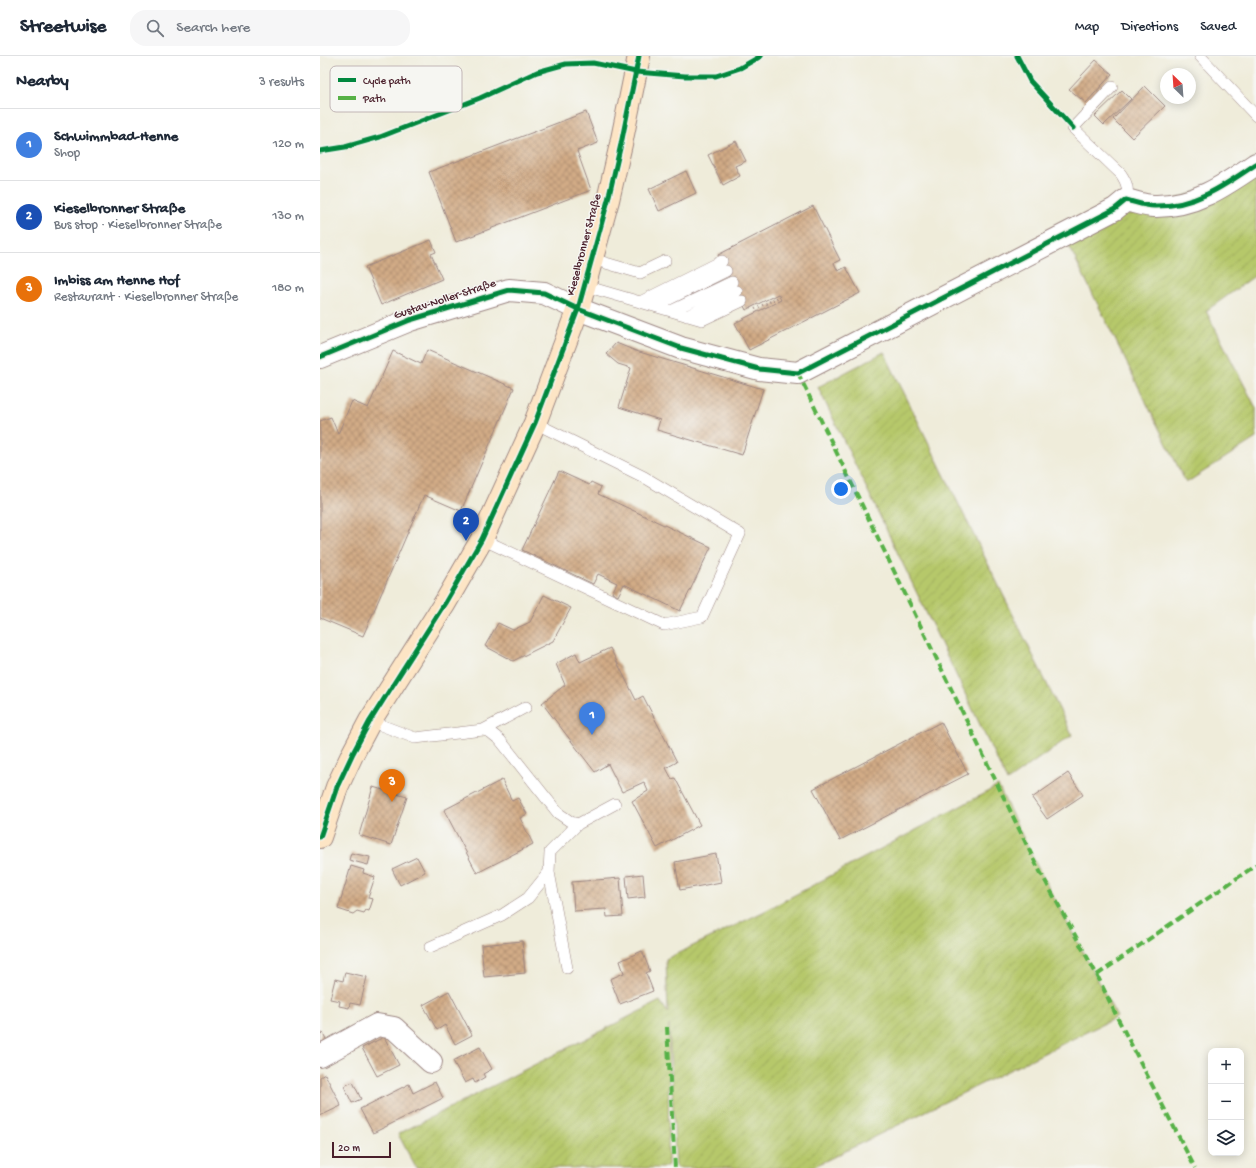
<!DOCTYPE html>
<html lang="en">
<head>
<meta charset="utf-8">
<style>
  :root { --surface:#fff; --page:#f6f6f7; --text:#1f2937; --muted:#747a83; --line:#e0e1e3; --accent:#b5179e }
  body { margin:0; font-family:"Gochi Hand",sans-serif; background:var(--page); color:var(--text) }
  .controls { position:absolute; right:12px; bottom:12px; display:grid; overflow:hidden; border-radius:8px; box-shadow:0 2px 10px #0003 }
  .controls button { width:36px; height:36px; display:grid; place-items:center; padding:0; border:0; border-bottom:1px solid var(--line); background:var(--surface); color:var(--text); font:20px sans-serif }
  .compass { position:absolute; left:840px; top:12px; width:36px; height:36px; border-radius:50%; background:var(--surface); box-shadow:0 2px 10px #0003; rotate:335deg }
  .scale { position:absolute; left:12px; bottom:10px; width:59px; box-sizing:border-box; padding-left:4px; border:2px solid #4a1f2b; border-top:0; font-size:11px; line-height:14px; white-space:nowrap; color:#4a1f2b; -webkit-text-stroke:3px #f6f6f2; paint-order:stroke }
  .you { position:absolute; left:521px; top:433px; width:14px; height:14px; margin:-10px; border:3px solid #fff; border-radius:50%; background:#1a73e8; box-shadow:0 0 0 6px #1a73e833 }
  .badge { display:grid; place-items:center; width:26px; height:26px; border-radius:50%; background:var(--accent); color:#fff; font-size:13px; font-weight:700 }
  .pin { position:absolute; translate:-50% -33px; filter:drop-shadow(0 1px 2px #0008) }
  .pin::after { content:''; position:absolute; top:21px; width:14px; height:12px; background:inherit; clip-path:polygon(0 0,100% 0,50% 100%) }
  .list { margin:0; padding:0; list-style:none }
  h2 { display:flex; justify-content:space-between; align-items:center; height:52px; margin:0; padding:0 16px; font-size:17px }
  h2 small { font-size:13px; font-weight:400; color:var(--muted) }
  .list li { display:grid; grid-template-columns:26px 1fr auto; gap:12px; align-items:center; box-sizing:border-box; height:72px; padding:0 16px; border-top:1px solid var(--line) }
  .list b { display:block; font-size:15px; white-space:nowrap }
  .list p { margin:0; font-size:13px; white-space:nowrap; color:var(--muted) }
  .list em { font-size:13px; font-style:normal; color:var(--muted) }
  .icon { flex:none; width:22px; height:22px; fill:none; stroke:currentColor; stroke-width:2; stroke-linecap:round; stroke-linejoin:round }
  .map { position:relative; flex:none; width:936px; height:1112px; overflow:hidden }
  header { display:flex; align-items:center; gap:24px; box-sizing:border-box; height:56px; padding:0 20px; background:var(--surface); border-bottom:1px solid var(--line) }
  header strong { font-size:19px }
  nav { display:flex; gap:22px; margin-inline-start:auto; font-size:14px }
  .search { width:280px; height:36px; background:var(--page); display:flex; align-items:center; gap:10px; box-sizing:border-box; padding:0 14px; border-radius:16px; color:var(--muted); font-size:15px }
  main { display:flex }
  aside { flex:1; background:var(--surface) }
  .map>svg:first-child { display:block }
  .garden { fill:url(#garden-furrows); stroke:#80744b }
  .building { fill:url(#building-cross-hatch) }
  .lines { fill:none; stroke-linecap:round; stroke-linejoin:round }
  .lane-casing { stroke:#9c8682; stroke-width:12 }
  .street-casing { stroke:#9c8682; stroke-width:24 }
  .secondary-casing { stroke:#9c8682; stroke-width:24 }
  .path { stroke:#9c8682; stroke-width:2.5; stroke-dasharray:1 3; stroke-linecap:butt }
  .lane { stroke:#fff; stroke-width:11 }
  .street { stroke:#fff; stroke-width:22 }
  .secondary { stroke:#fde5c5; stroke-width:22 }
  .quiet { stroke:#57b146; stroke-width:4; stroke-dasharray:8 4; stroke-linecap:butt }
  .cycleway-casing { stroke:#f6f6f2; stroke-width:8 }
  .cycleway { stroke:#00873e; stroke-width:5 }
  .labels { text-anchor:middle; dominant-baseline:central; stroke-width:3; stroke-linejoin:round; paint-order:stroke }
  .street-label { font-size:12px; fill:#4a1f2b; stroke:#f6f6f2 }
  .key { fill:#f6f6f2; stroke:#c2b6b6; stroke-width:1 }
  .key-label { font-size:11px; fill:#4a1f2b }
</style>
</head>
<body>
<header>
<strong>Streetwise</strong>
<div class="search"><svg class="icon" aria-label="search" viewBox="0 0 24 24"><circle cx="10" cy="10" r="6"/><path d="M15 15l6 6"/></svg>Search here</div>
<nav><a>Map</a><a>Directions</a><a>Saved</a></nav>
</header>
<main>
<aside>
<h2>Nearby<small>3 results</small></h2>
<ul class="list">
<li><span class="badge" style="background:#3f7fe0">1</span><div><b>Schwimmbad-Henne</b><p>Shop</p></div><em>120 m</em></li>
<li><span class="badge" style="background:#1a4fb4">2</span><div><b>Kieselbronner Straße</b><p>Bus stop · Kieselbronner Straße</p></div><em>130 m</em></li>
<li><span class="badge" style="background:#e8710a">3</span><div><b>Imbiss am Henne Hof</b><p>Restaurant · Kieselbronner Straße</p></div><em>180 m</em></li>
</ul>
</aside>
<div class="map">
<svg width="936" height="1112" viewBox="0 0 936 1112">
  <defs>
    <pattern id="garden-furrows" width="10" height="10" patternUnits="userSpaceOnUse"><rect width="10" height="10" fill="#b6c86b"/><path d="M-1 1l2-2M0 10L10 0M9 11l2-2" fill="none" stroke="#9eab5d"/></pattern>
    <pattern id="building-cross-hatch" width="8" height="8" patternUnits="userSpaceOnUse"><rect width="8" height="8" fill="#d1ab86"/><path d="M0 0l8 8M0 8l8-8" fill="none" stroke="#ac8b6e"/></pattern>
  </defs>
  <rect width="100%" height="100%" fill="#f6f6f2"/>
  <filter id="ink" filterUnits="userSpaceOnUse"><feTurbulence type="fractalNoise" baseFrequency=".025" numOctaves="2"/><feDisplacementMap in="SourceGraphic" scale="8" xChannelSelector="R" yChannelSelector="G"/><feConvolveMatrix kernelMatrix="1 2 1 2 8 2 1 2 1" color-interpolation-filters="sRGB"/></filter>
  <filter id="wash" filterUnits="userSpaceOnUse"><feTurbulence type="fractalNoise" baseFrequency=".012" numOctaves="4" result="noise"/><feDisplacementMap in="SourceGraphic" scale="16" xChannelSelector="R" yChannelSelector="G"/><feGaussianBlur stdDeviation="0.9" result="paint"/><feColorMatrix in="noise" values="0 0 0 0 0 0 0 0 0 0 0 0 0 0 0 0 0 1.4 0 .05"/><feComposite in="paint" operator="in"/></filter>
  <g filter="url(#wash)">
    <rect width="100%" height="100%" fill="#efecda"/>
    <path class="garden" d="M936,112V219L886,255L936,352V382L866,427L746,184L789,162L823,156Z
      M564,296L752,679L687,725L498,331Z
      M678,730L717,810L797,961L491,1112H356L349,969L348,1109L342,1112H96L78,1078L340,945L348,957L346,903L443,856Z"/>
    <g id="blocks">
      <path class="building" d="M776,4L792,18L766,47L749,33Z
        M825,30L845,50L812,82L793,63Z
        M802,34L811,43L784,69L775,60Z
        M266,56L278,87L257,95L271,134L136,186L109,116Z
        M416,85L426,105L415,110L420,120L403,129L388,99Z
        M366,115L376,137L339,155L329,133Z
        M493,150L520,204L514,207L518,215L526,211L540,237L429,294L415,267L461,244L458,238L426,254L398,199Z
        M111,184L116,196L111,198L122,223L61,249L45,211Z
        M296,287L316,295L443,333L422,399L337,374L340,364L299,351L311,312L298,308L286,298Z
        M107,294L194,332L141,455L104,439L43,580L0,562V365L11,361L18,378L32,345L48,352L73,295L101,308Z
        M239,415L269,429L271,426L281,431L278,438L391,491L360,555L304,528L298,540L292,537L297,527L278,518L273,528L202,494Z
        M224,539L251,552L233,585L193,605L165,590L178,567L193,574L210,566Z
        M290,592L316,644L323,640L357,706L346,712L352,723L355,722L380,769L337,792L312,745L328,735L324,726L302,736L288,708L275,716L222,647L245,629L236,608L256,597L260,606Z
        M621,666L648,718L520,784L493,733Z
        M748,717L763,739L727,763L712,742Z
        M182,724L192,745L198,742L207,758L200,762L213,788L157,817L124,754Z
        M53,731L87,741L71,789L39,779Z
        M31,797L50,801L48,809L29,804Z
        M396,798L401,826L360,834L355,806Z
        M97,801L105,816L80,829L72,813Z
        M31,810L44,814L43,817L55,821L48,842L53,843L49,855L46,854L44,857L37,855L33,858L18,853Z
        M323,818L325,841L308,843L306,820Z
        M300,822L303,860L287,861L286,853L254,855L252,826Z
        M202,885L205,917L164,921L161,889Z
        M322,895L330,915L326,917L333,935L300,948L290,923L304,917L300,905Z
        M25,916L47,921L40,949L30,947L29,952L19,950L20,945L10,943L15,923L23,925Z
        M129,935L152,979L135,988L125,969L117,974L103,949Z
        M3,977L8,987L0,991V978Z
        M64,981L79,1009L57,1020L42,992Z
        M160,991L172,1013L163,1018L165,1021L155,1027L153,1023L145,1027L133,1005Z
        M5,1018L21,1050L0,1060V1021Z
        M33,1026L41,1043L32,1047L24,1030Z
        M115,1026L123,1042L53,1077L40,1053L89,1028L93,1037Z"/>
    </g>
  </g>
  <g filter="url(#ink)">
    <use href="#blocks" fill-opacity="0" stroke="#9c8682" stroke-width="1"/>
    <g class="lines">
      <defs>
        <path id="lane" d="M880,0L936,60
          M792,31L753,72L801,118C807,127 809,133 806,144
          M272,203L320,217L345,205
          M265,230L382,264L422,245
          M320,246L402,205
          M335,250L406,215
          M351,255L412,226
          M367,260L417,235
          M162,483L344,569L382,561L420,478L324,421L215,367
          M50,665L95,682L163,674L170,676L180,684L238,757L251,766L258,768L295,748
          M163,674L206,651
          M229,816L247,912
          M110,891L182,859L208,842L229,816L230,796L258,768"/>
        <path id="street" d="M0,301L90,264L189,234L224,237L258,253L361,292L439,313L478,317L795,153L806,144C815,146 825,150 834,150C874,151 904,130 936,108
          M0,1000L57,969L74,972L111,1006"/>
        <path id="secondary" d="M0,781L17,731L33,697L50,665L125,547L162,483L215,367L258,253L288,144L301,88L319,0"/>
      </defs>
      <use href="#lane" class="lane-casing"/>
      <use href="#street" class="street-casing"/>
      <use href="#secondary" class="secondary-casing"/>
      <path class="path" d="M435,253L459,241"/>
      <use href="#lane" class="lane"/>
      <use href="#street" class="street"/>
      <use href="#secondary" class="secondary"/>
      <path class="quiet" d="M478,317L717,810L777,919L797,961L875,1112
        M777,919L936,809
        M347,971L355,1112"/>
      <defs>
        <path id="cycleway" d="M697,0L710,25L753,72
          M0,95L25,91L60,81L160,42L217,16L246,8L273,7L316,16L365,20H396L420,12L441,0
          M0,301L90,264L189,234L224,237L258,253L361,292L439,313L478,317L795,153L806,144C815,146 825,150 834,150C874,151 904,130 936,108
          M0,781L17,731L33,697L50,665L125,547L162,483L215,367L258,253L288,144L301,88L319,0"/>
      </defs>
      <use href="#cycleway" class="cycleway-casing"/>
      <use href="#cycleway" class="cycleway"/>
    </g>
  </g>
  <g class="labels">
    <g class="street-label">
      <text transform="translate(265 189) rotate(-75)">Kieselbronner Straße</text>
      <text transform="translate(125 244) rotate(-18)">Gustav-Noller-Straße</text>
    </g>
  </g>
  <rect x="10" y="10" width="132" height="46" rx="6" class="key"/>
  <rect x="18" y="22" width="18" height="4" fill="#00873e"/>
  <rect x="18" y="40" width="18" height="4" fill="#57b146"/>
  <g class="key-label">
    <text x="43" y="28">Cycle path</text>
    <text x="43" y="46">Path</text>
  </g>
</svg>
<div class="controls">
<button>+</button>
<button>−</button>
<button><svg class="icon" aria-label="layers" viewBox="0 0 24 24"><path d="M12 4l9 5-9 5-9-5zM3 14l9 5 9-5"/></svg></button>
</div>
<svg class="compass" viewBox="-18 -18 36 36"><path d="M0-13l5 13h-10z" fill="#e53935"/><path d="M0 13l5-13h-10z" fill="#747a83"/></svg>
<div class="scale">20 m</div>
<div class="you"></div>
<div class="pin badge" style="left:272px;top:679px;background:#3f7fe0">1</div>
<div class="pin badge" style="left:146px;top:485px;background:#1a4fb4">2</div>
<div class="pin badge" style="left:72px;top:746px;background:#e8710a">3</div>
</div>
</main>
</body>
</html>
